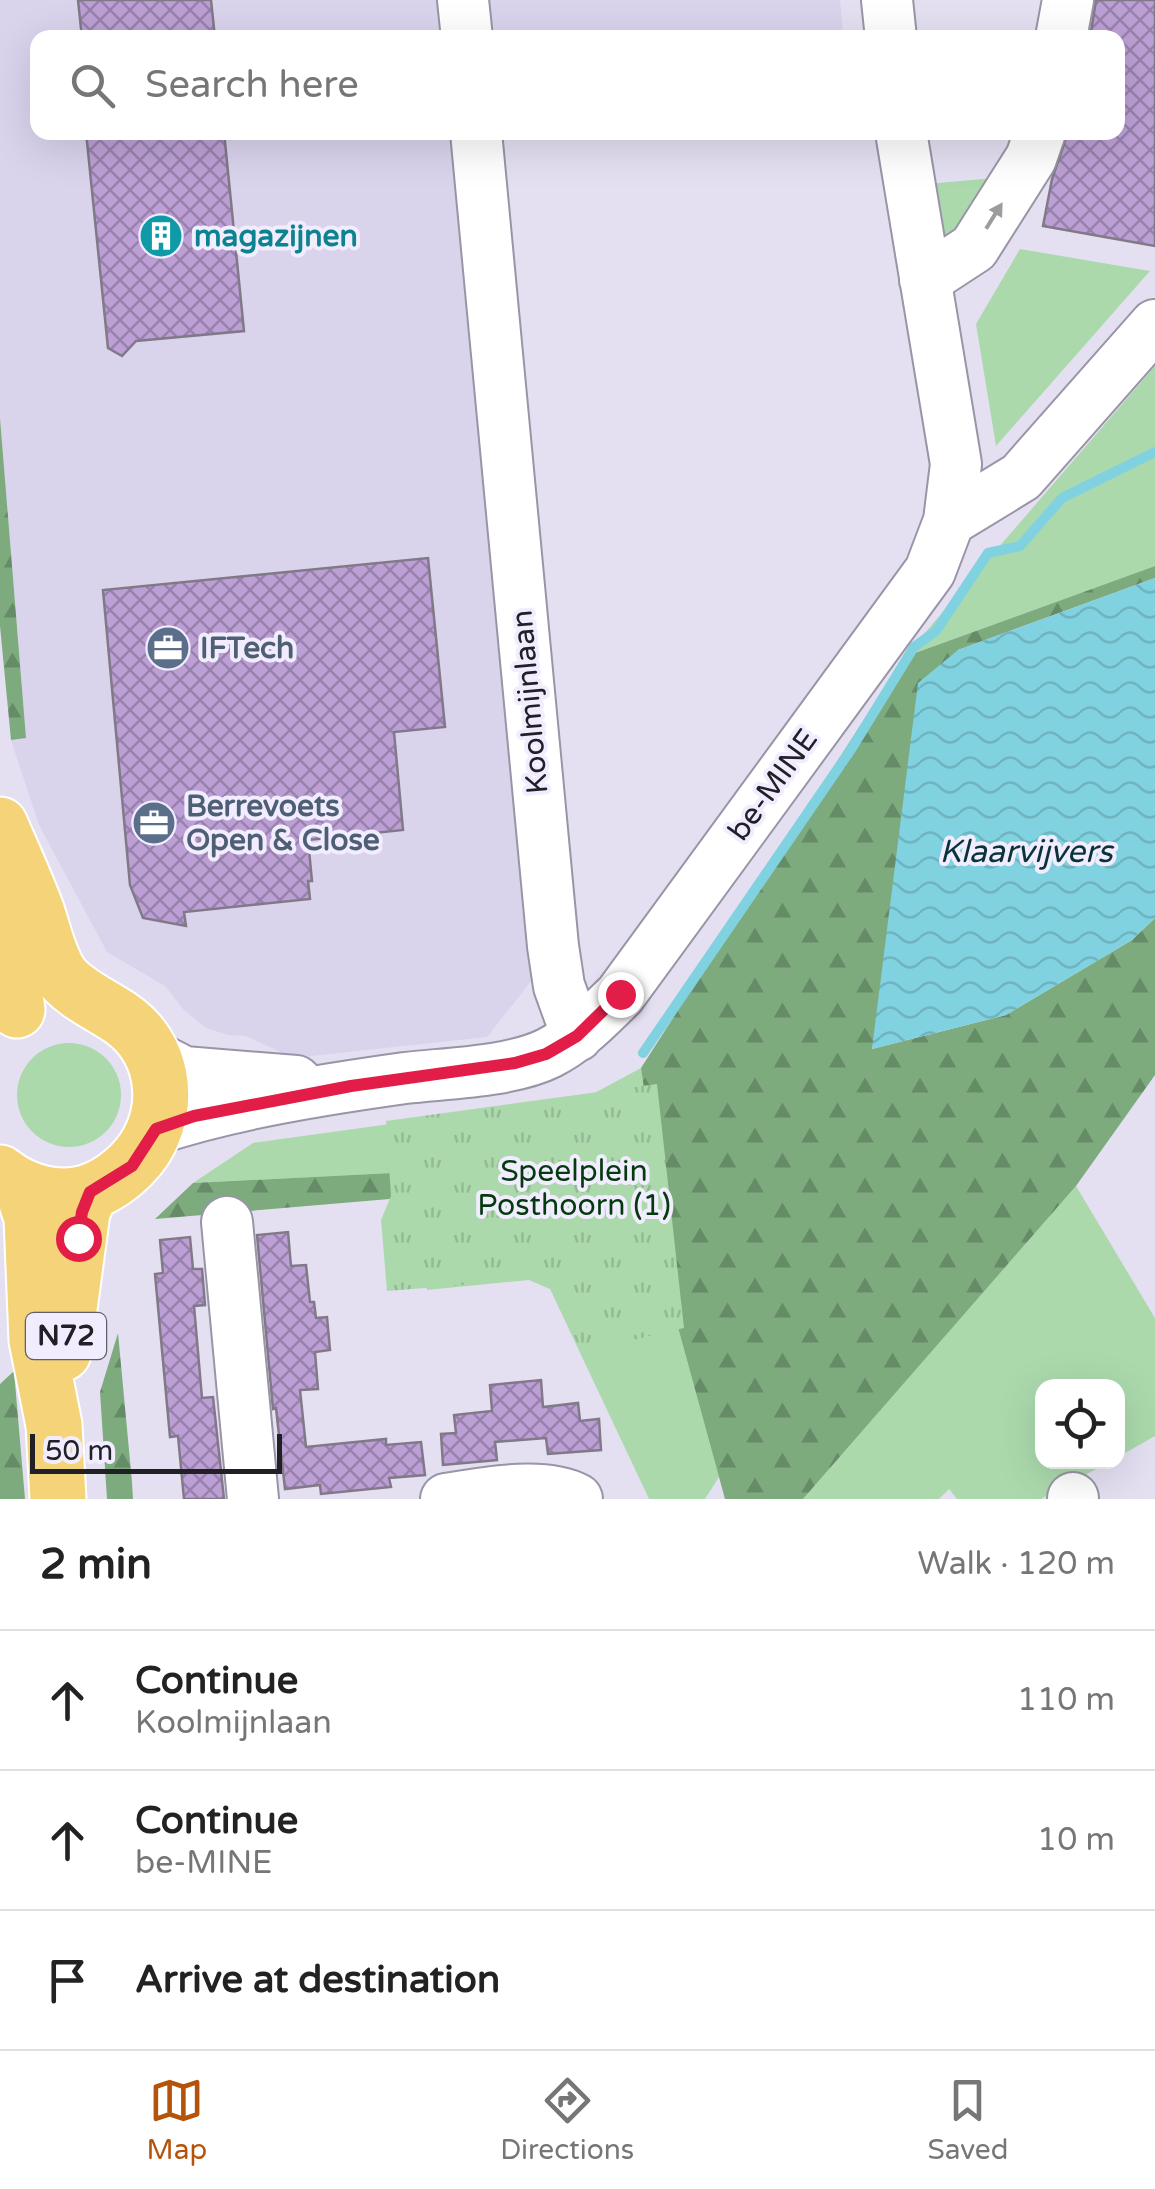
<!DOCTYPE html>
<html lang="en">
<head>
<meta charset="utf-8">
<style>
  :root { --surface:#fff; --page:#f2f2f2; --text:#222; --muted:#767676; --line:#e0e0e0; --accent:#b45309 }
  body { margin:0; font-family:"Varela Round",sans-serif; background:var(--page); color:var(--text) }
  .controls { position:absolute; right:30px; bottom:30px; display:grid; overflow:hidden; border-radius:20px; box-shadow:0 10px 40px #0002 }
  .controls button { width:90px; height:90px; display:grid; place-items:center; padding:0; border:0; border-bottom:2px solid var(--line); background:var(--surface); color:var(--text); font:50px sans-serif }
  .scale { position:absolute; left:30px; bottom:25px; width:252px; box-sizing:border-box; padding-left:10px; border:5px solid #222027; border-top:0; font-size:28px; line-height:35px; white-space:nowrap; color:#222027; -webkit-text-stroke:8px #f1edff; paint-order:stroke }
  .stop { position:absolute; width:30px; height:30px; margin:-22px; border:8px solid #e11d48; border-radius:50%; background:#fff }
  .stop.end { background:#e11d48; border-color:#fff; box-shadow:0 2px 10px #0008 }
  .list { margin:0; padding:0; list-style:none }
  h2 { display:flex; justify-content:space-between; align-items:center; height:130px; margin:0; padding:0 40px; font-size:42px }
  h2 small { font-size:32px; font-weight:400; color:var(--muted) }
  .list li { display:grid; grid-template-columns:65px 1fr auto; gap:30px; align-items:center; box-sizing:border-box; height:140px; padding:0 40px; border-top:2px solid var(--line) }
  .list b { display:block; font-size:38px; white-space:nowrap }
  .list p { margin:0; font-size:32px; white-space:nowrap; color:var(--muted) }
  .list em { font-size:32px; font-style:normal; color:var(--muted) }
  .icon { flex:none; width:55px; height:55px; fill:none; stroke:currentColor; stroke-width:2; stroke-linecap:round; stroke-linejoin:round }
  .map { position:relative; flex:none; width:1155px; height:1499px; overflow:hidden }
  .search { position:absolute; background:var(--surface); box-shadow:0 10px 40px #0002; left:30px; right:30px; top:30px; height:110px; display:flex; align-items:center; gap:25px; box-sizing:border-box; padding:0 35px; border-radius:20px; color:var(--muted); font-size:38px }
  .sheet { height:550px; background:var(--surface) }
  nav { display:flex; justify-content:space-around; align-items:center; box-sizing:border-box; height:140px; border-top:2px solid var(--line); background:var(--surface); font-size:28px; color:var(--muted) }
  nav a { display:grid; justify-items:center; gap:5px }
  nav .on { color:var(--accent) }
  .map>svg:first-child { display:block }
  .built { fill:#d9d3ec }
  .grass { fill:#abd9ac }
  .forest { fill:url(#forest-firs) }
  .park { fill:url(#park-tufts) }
  .water { fill:url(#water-waves) }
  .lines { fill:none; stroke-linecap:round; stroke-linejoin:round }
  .stream { stroke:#81d2e0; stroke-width:10 }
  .building { fill:url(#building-cross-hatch); stroke:#817988; stroke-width:2.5 }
  .minor-casing { stroke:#9995a6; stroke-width:54 }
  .major-casing { stroke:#fff; stroke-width:59 }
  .minor { stroke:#fff; stroke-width:50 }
  .major { stroke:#f5d378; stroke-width:55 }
  .oneway { fill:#9c9b9e }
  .route { stroke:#e11d48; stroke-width:12 }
  .labels { text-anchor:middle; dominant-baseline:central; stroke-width:8; stroke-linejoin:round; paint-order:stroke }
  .shield { fill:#f1edff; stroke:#605e68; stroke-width:2.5 }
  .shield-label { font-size:28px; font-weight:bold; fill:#222027 }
  .culture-label { font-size:30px; font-weight:bold; fill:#0d838f; stroke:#f1edff; text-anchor:start }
  .service-label { font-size:30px; font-weight:bold; fill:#4e5e75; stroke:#f1edff; text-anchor:start }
  .street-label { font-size:30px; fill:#222027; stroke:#f1edff }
  .park-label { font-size:30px; fill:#053a0e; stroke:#f1edff }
  .water-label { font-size:32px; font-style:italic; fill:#0a3339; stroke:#f1edff }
</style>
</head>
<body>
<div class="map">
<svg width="1155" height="1499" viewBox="0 0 1155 1499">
  <defs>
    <pattern id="forest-firs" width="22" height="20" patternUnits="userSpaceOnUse" patternTransform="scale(2.5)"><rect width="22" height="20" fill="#7dab7e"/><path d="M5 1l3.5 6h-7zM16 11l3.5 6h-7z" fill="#668b67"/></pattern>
    <pattern id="park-tufts" width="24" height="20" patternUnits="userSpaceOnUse" patternTransform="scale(2.5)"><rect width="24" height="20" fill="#abd9ac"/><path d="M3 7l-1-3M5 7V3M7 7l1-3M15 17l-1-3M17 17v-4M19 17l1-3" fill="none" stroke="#93ba94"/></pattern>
    <pattern id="water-waves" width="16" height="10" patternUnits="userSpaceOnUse" patternTransform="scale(2.5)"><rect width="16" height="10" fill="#81d2e0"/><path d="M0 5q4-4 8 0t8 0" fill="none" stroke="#6fb4c0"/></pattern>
    <pattern id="building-cross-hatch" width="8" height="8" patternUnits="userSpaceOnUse" patternTransform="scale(2.5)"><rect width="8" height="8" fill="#bca0d5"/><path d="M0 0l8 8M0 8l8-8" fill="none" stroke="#9882ad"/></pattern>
  </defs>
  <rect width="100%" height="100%" fill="#e4e0f2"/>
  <path class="built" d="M0,0H840L843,33L795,37L38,38V132L452,133L532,980L487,1037L293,1058L246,1036L228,1035L206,1028L183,1009L165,986L107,952L39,825L11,740L26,737L0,418Z"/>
  <path class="grass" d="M1006,177L949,240L942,237L926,184Z
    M1020,249L1150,271L996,446L976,324Z
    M1155,366V566L904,657Z
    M17 1095a52 52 0 1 1 104 0a52 52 0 1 1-104 0Z
    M641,1068L679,1331L719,1477L705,1499H649L550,1289L529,1280L427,1290L411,1172L193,1183L253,1143L587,1097Z
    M1076,1186L1155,1318V1436L1118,1457V1386H1042V1462H1109L1041,1499H957L949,1489L939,1499H803Z"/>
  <path class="forest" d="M0,418L26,738L11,740L0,626Z
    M1155,566V578L958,650L872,1049L1006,1015L1132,940L1155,918V1075L1076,1186L803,1499H725L679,1331L641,1068L904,657Z
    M411,1172L413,1197L155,1219L193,1183Z
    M118,1333L132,1482L133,1499H107L100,1392Z
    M14,1371L25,1499H0V1384Z"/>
  <path class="park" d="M657,1084L684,1328L581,1352L549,1278L387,1291L381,1220L391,1196L386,1121Z"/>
  <path class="water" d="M1155,578V918L1132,940L1006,1015L872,1049L918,683L958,650Z"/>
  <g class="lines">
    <path class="stream" d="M643,1053L852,748L914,647L936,631L988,553L1020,546L1062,498L1155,452"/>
  </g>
  <path class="building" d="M78,0H211L215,38H82Z
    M1096,0H1155V246L1043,226L1052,179L1068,132H1118V38H1090Z
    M86,132H224L244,331L136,341L122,356L108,348Z
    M428,558L445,727L394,732L403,830L308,840L312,881H308L310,899L184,912L186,926L143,918L130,885L103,590Z
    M288,1232L291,1266L306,1265L310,1302H314L316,1318L327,1317L330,1350L315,1352L318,1389L300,1390L306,1447L386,1439V1445L421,1442L425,1475L389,1478L391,1487L321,1494L320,1485L285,1489L276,1408L273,1409L257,1235Z
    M190,1237L193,1269H202L205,1305L194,1306L202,1398L213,1397L224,1499H184L178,1436L170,1437L155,1274L163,1273L160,1240Z
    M541,1380L543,1407L578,1403L580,1421L599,1419L601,1450L548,1454L546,1438L495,1442L497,1460L443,1465L441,1434L456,1433L454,1415L492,1411L490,1385Z"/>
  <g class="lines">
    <defs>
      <path id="minor" d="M463,0L467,38
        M887,0L891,38
        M1061,38L1068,0
        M476,132L553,946L559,986L577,1036
        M925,280L974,248L1031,158L1040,132
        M949,521L1021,477L1155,325
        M153,1056L184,1072L296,1081
        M156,1129C231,1104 326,1089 405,1078C448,1073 511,1072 549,1053C577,1039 598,1016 620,995L930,571L949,521L956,464L901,132
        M227,1222L253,1499
        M1073,1498V1499
        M446,1499C483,1493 544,1481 577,1499"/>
      <path id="major" d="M0,825C12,853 25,881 36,910C43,930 48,956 60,974C73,993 104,1006 122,1019C162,1047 171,1100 149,1141C137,1164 111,1186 86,1193C56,1201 24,1192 0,1173
        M0,898L17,1010
        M22,1187L32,1218L37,1340L54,1425L58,1499
        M63,1353L82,1212L90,1192"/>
    </defs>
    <use href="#minor" class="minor-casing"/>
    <use href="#major" class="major-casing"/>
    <use href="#minor" class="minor"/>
    <use href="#major" class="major"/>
  </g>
  <defs><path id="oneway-solid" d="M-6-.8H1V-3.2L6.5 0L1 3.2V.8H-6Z" transform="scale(2.5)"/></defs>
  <use class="oneway" href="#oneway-solid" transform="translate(994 216) rotate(-58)"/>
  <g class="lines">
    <path class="route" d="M78,1238L82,1212L90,1192L132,1166L156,1129L194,1116L351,1086L515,1063L546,1054L577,1036L620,994"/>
  </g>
  <defs>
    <symbol id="building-disc" viewBox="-11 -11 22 22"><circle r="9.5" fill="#0f9aa8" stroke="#f1edff"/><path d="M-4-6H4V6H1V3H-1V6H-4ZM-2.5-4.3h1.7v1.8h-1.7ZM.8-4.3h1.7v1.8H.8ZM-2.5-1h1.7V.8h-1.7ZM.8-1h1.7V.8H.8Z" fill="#fff"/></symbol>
    <symbol id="office-disc" viewBox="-11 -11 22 22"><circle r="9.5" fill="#5c6f8a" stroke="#f1edff"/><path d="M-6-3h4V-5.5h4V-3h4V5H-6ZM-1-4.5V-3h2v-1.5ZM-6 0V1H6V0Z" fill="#fff"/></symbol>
  </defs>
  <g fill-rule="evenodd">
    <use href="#building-disc" x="136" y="211" width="50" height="50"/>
    <use href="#office-disc" x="143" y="623" width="50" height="50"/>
    <use href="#office-disc" x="129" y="798" width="50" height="50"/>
  </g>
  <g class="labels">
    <rect class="shield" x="26" y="1313" width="80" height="46" rx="8"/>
    <g class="shield-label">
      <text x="66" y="1336">N72</text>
    </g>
    <g class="culture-label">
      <text x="194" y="236">magazijnen</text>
    </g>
    <g class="service-label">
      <text x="200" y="648">IFTech</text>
      <text x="186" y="806">Berrevoets<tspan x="186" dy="34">Open &amp; Close</tspan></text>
    </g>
    <g class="street-label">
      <text transform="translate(530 702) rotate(-95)">Koolmijnlaan</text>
      <text transform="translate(773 785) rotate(-54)">be-MINE</text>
    </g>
    <g class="park-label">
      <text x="574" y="1171">Speelplein<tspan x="574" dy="34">Posthoorn (1)</tspan></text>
    </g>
    <g class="water-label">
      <text x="1026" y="852">Klaarvijvers</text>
    </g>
  </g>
</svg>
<div class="controls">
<button><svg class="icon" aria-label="locate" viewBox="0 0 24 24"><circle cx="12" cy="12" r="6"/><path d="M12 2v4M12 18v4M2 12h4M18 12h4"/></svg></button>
</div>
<div class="scale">50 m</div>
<div class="stop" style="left:78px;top:1238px"></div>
<div class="stop end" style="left:620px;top:994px"></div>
<div class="search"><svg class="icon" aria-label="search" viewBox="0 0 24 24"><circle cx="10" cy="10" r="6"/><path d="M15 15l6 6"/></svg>Search here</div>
</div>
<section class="sheet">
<h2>2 min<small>Walk · 120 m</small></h2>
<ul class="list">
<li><svg class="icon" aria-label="ahead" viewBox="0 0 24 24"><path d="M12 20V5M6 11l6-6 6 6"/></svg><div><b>Continue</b><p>Koolmijnlaan</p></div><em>110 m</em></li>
<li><svg class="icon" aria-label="ahead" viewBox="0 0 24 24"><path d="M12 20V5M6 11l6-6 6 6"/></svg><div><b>Continue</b><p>be-MINE</p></div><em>10 m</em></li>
<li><svg class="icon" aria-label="arrive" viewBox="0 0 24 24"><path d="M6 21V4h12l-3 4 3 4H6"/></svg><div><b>Arrive at destination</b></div></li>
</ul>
</section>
<nav>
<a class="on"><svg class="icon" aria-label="map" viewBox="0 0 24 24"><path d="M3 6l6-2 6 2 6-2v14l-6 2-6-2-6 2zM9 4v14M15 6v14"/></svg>Map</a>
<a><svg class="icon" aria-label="directions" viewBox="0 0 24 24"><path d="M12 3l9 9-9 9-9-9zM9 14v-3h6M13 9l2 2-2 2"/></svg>Directions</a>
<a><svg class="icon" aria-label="saved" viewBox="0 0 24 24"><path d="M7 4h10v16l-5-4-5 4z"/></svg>Saved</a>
</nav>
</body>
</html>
